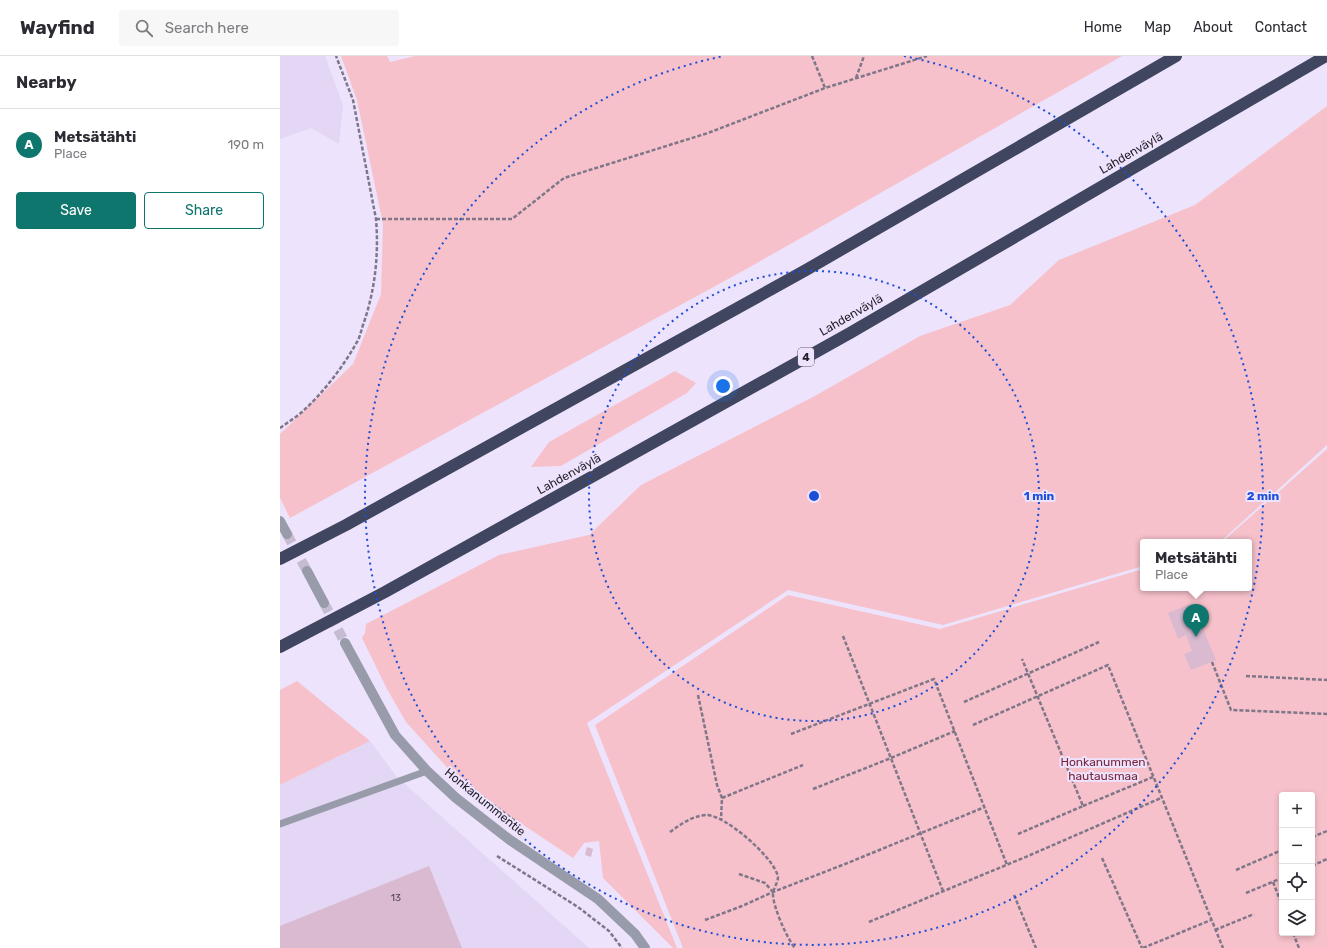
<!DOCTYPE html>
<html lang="en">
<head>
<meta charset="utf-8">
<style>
  :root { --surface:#fff; --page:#f7f7f7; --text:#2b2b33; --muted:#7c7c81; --line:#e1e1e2; --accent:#0f766e }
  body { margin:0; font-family:Rubik,sans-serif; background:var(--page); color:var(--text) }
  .controls { position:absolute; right:12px; bottom:12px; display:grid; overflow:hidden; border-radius:4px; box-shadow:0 2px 6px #0003 }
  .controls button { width:36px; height:36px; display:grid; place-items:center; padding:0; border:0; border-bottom:1px solid var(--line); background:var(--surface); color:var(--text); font:20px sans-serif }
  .you { position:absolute; left:443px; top:330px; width:14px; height:14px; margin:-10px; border:3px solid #fff; border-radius:50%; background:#1a73e8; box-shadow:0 0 0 6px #1a73e833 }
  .badge { display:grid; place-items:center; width:26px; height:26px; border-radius:50%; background:var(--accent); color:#fff; font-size:13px; font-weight:700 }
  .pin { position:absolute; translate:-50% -33px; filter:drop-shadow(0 1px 2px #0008) }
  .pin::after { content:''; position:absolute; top:21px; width:14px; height:12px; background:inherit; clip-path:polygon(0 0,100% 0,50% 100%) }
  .popup { position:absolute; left:860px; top:483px; width:112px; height:52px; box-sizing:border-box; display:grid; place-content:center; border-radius:4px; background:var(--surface); filter:drop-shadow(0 1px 3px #0005); font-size:13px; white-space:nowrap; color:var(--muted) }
  .popup b { font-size:15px; color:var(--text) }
  .popup::after { content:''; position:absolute; left:50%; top:100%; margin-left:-8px; border:8px solid transparent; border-top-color:var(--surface) }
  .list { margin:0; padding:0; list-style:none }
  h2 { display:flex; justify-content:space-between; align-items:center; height:52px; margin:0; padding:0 16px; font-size:17px }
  h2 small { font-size:13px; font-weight:400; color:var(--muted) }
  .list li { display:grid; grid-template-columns:26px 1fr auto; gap:12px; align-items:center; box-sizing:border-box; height:72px; padding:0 16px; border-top:1px solid var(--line) }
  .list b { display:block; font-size:15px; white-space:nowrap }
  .list p { margin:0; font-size:13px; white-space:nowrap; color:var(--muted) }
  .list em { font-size:13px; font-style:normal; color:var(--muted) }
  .actions { display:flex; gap:8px; padding:12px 16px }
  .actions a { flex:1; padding:9px 0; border:1px solid var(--accent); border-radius:4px; text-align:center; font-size:14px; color:var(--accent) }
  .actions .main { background:var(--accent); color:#fff }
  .icon { flex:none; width:22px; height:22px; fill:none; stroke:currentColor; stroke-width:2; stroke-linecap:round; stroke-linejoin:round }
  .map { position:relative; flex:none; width:1047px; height:892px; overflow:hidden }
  header { display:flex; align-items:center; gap:24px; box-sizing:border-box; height:56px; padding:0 20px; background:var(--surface); border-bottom:1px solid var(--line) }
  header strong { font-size:19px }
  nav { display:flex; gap:22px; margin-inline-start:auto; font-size:14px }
  .search { width:280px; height:36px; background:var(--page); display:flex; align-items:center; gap:10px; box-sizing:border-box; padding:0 14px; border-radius:4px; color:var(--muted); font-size:15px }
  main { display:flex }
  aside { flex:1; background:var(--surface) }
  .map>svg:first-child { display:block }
  .built { fill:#e4d6f5 }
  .green { fill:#f6c1ca; fill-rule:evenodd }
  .building { fill:#d9bad0 }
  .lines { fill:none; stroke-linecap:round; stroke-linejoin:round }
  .street-tunnel { stroke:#c6bcd2; stroke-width:10; stroke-dasharray:10 5; stroke-linecap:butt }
  .path { stroke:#7f7789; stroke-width:2.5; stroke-dasharray:4 2; stroke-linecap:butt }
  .lane { stroke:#989ba9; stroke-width:7 }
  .street { stroke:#989ba9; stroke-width:10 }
  .highway { stroke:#404660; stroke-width:12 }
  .ring { fill:none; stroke:#1d4ed8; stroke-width:2; stroke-dasharray:2 4 }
  .labels { text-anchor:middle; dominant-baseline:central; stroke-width:4; stroke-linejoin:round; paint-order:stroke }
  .number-label { font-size:10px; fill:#514554 }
  .shield { fill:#eee3fc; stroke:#615969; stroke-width:1 }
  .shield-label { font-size:11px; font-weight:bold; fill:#241e2a }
  .street-label { font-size:12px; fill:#241e2a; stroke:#eee3fc }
  .park-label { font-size:12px; fill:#79263c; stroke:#eee3fc }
  .centre { fill:#1d4ed8; stroke:#eee3fc; stroke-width:2 }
  .ring-label { font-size:12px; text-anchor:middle; font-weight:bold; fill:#1d4ed8; stroke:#eee3fc; stroke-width:4; stroke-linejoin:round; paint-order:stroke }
</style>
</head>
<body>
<header>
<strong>Wayfind</strong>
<div class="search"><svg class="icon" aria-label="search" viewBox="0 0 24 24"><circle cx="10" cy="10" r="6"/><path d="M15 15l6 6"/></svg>Search here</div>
<nav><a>Home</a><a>Map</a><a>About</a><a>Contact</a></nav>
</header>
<main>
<aside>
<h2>Nearby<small></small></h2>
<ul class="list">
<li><span class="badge">A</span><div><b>Metsätähti</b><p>Place</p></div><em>190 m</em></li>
</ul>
<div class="actions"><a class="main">Save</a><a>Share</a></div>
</aside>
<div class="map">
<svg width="1047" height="892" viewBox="0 0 1047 892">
  <rect width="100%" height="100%" fill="#eee3fc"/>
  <path class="built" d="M0,0H45L63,49L59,88L31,72L0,83Z
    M90,685L117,721L309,892H0V729Z"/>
  <path class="green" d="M61,0H107L110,6L135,0H842L461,216L10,462L0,442V378L73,308L101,238L103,168L77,44Z
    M1047,50V389L940,486H863V510L663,569L508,534L307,667L397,892H393L323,822L319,785L304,787L293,802L182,728L126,666L107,633L82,582L85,577L86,568L219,499L309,479L361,429L533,341L640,280L730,249L779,204L915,149Z
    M395,315L416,327L407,337L281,410L251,411L269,386Z
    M1047,393V892H403L315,669L508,539L660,573L863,513V532H969V486H942ZM1002,739H1032V877H1002Z
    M17,625L90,685L0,729V634Z"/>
  <path class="building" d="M912,547L936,604L911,614L904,598L912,595L906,579L898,583L888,557Z
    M307,791L313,793L311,801L305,799Z
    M149,810L182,892H0V870Z"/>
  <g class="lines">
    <path class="street-tunnel" d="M7,478L27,515
      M44,547L65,587"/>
    <path class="path" d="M532,0L545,32
      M576,22L584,0
      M96,163H232L284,122L428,77L545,32L647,0
      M0,372C7,367 15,362 22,356C43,337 63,311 77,286C80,281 81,275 83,269C95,235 99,199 96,163L73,44L56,0
      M563,580L663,835
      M932,606L951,654L1047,658
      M966,620L1047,624
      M418,639L437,729L442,742L441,763
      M684,646L819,586
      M693,669L828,609L943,892
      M511,678L654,623L727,809
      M174,719L239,768
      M533,733L611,702L675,675
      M442,742L523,709
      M803,750L873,721
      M390,776C401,768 412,760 426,759C444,758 495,802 498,821C498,827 493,832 493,839C493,850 507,883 515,892
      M738,778L803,750L742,603
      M1032,781L1047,775
      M217,800L298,851L329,875L342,892
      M822,802L862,892
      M1032,810L1047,803
      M956,814L1002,794
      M459,818L485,827L493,836
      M993,826L1002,849
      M966,837L1002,822
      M734,839L756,892
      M425,864L462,850L493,836L565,808L705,751
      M589,866L748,800L881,742
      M935,874L974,858
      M1013,877L1019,892
      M863,892L931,864"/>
    <path class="lane" d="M0,768L147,715"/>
    <path class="street" d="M0,465L7,478
      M27,515L44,547
      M65,587L115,679L147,715L176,742L230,784L318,843L355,878L365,892"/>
    <path class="highway" d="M0,503L66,469L526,214L896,0
      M0,591L105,536L570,277L1046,0"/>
  </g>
  <g class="ring">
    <circle cx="534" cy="440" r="225"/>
    <path d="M624 0A449 449 0 1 1 444 0"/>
  </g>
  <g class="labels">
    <g class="number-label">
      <text x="116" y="842">13</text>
    </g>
    <rect class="shield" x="518" y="292" width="16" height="18" rx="3"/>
    <g class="shield-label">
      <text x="526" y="301">4</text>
    </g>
    <g class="street-label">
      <text transform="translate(851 97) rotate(-30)">Lahdenväylä</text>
      <text transform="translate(571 259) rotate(-30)">Lahdenväylä</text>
      <text transform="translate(289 418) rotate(-29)">Lahdenväylä</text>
      <text transform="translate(205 746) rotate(39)">Honkanummentie</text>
    </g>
    <g class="park-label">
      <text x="823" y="706">Honkanummen<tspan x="823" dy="14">hautausmaa</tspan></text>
    </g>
  </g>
  <circle cx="534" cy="440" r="6" class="centre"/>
  <g class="ring-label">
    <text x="759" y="444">1 min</text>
    <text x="983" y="444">2 min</text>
  </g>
</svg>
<div class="controls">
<button>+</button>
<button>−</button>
<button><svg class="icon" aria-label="locate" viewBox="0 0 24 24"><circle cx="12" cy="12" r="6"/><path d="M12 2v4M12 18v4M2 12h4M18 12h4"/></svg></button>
<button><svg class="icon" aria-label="layers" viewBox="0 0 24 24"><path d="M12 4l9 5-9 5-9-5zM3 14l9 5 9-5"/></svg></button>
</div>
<div class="you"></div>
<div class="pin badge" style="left:916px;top:581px">A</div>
<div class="popup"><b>Metsätähti</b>Place</div>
</div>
</main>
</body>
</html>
